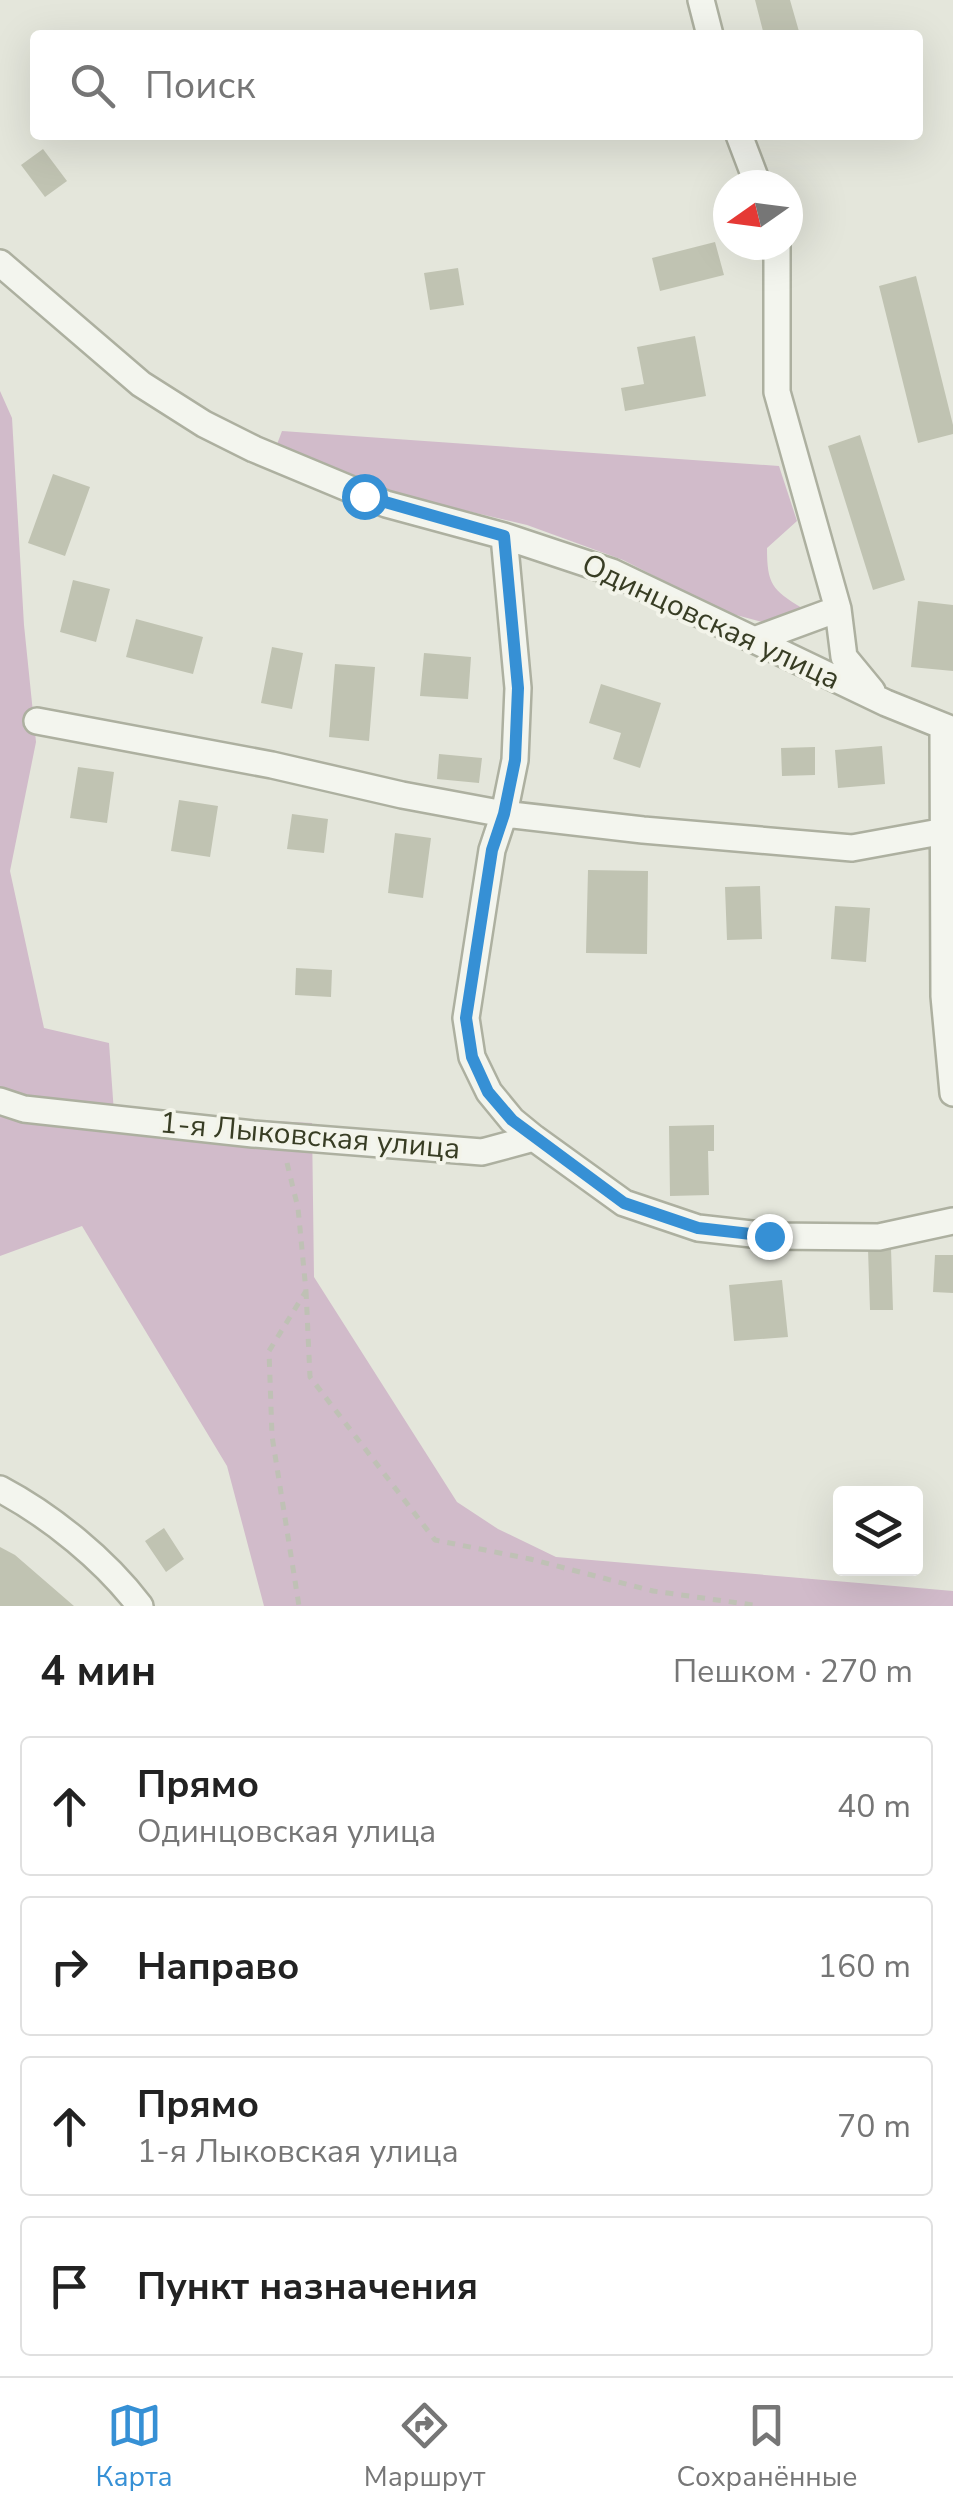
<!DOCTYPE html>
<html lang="ru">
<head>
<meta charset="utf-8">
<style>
  :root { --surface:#fff; --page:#f6f6f6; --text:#222; --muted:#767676; --line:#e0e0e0; --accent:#3690d5 }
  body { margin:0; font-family:"Nunito Sans",sans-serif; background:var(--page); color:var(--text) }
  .controls { position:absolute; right:30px; bottom:30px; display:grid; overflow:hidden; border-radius:10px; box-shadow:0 10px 40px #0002 }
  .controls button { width:90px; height:90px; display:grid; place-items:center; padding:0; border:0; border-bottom:2px solid var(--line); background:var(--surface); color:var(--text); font:50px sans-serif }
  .compass { position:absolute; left:713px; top:170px; width:90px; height:90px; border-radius:50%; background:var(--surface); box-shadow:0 10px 40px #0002; rotate:256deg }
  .stop { position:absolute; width:30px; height:30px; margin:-22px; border:8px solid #3690d5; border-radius:50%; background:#fff }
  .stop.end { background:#3690d5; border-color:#fff; box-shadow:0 2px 10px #0008 }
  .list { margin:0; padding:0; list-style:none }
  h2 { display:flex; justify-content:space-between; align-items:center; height:130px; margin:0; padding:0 40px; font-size:42px }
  h2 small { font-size:32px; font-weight:400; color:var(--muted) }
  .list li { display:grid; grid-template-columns:65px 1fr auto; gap:30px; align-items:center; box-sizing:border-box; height:140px; margin:0 20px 20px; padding:0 20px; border:2px solid var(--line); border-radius:10px }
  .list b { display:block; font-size:38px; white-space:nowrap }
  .list p { margin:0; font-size:32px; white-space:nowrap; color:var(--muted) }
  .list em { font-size:32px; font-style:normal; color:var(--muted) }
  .icon { flex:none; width:55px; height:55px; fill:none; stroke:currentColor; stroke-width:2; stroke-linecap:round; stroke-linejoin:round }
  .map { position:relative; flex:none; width:953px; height:1606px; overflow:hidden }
  .search { position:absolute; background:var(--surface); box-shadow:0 10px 40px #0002; left:30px; right:30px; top:30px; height:110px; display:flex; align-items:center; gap:25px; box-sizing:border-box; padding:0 35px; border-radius:10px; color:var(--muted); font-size:38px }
  .sheet { height:770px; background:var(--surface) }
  nav { display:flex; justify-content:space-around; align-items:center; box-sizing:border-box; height:140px; border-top:2px solid var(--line); background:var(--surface); font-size:28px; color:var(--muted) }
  nav a { display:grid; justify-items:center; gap:5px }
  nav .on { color:var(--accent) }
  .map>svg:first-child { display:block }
  .green { fill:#d1bbca }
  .building { fill:#c0c3b2 }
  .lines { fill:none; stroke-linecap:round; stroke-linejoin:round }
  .minor-casing { stroke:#adb0a0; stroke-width:30 }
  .path { stroke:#bfc1b5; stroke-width:5; stroke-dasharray:8 8; stroke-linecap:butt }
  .minor { stroke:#f3f5ee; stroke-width:25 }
  .route { stroke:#3690d5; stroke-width:12 }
  .labels { text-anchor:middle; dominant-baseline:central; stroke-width:8; stroke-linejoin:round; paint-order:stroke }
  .street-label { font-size:30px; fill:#383d24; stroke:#f3f4ea }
</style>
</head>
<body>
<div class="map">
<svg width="953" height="1606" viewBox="0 0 953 1606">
  <rect width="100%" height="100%" fill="#e4e6db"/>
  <path class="green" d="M0,391L12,418L24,625L36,742L10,871L44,1028L109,1043L114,1113L312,1123L314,1277L457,1502L498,1529L556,1557L953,1591V1606H264L227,1466L82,1226L0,1256Z
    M282,431L779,466L797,521L767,548C767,584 772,590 802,608L773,625L725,612L623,560L527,525L382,491L276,447Z"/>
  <path class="building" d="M755,0H790L800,35H764Z
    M43,149L67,181L45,197L21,165Z
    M715,242L724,275L660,291L652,258Z
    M458,268L464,305L430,310L424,273Z
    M916,276L953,425V434L918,443L879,286Z
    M695,336L706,396L625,411L621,388L644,384L637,347Z
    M860,435L905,580L873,590L828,446Z
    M53,474L90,487L65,556L28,543Z
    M73,580L110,589L96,642L60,632Z
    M918,601L953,605V671L911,667Z
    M136,619L203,637L193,674L126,657Z
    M272,647L303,653L292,709L261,703Z
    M424,653L471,657L468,699L420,696Z
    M335,664L375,667L369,741L329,737Z
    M601,684L661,703L640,768L613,759L621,733L589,723Z
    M882,746L885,784L838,788L835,750Z
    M815,747V775L782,776L781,748Z
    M439,754L482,758L479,783L437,779Z
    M78,767L114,772L107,823L70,818Z
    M179,800L218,806L210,857L171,851Z
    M292,814L328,819L324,853L287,849Z
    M395,833L431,838L423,898L388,893Z
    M588,870L648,871L647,954L586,953Z
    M760,886L762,939L727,940L725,887Z
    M835,906L870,908L866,962L831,959Z
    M296,968L332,970L331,997L295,995Z
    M714,1125V1151H708L709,1195L670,1196L669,1126Z
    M891,1248L893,1310H870L868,1249Z
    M935,1255H953V1293L933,1292Z
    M782,1280L788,1337L734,1341L729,1285Z
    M164,1528L184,1559L166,1572L145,1541Z
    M0,1547L15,1555L74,1606H0Z"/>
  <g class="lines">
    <defs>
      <path id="minor" d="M701,0L710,35
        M739,135L758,185
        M777,245V392L838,609L844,657L872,691
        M0,263L141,384L204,424L254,449L386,504L504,536L612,572L886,703L953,730
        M504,536L518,688L515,760L504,814L492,850L466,1018L472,1057L489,1092L512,1120L534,1138L624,1203L698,1228L769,1236L879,1237L953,1221
        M754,640L838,609
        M37,721L272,765L402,795L504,814L643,830L852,848L945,831
        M943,728L944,996L953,1093
        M0,1101L24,1109L253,1134L482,1152L534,1138
        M0,1489C51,1516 105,1560 140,1606"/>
    </defs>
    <use href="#minor" class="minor-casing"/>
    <path class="path" d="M287,1163L298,1208L306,1291L269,1351L272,1436L299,1606
      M306,1291L310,1377L435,1540L530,1559L653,1591L760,1606"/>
    <use href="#minor" class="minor"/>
  </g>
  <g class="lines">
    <path class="route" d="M364,496L504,536L518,688L515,760L504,814L492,850L466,1018L472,1057L488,1092L512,1120L624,1203L698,1228L769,1236"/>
  </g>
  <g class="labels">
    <g class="street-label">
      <text transform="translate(711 622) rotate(25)">Одинцовская улица</text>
      <text transform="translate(310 1136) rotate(5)">1-я Лыковская улица</text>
    </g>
  </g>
</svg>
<div class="controls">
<button><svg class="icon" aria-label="layers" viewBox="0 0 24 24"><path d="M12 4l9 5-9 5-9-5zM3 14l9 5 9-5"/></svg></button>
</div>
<svg class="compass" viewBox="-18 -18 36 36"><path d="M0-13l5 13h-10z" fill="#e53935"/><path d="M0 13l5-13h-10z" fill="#767676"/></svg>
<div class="stop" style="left:364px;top:496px"></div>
<div class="stop end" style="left:769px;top:1236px"></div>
<div class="search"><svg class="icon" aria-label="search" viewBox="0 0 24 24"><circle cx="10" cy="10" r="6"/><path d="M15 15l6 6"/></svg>Поиск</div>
</div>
<section class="sheet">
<h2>4 мин<small>Пешком · 270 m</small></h2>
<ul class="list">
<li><svg class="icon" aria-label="ahead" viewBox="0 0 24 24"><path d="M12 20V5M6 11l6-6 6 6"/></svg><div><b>Прямо</b><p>Одинцовская улица</p></div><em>40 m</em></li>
<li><svg class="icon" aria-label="right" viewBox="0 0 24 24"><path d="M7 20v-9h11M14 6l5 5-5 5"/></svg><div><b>Направо</b></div><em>160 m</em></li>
<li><svg class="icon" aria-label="ahead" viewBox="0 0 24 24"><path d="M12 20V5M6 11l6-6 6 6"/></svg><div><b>Прямо</b><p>1-я Лыковская улица</p></div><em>70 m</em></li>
<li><svg class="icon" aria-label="arrive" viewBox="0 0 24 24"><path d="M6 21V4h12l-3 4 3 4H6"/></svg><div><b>Пункт назначения</b></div></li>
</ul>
</section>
<nav>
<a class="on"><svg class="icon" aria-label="map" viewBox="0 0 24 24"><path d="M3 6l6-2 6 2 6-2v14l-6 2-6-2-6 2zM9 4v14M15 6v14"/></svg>Карта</a>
<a><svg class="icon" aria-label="directions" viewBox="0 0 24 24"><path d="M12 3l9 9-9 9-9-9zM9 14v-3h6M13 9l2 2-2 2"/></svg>Маршрут</a>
<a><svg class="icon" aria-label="saved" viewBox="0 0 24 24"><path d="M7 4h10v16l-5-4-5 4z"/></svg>Сохранённые</a>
</nav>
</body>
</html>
